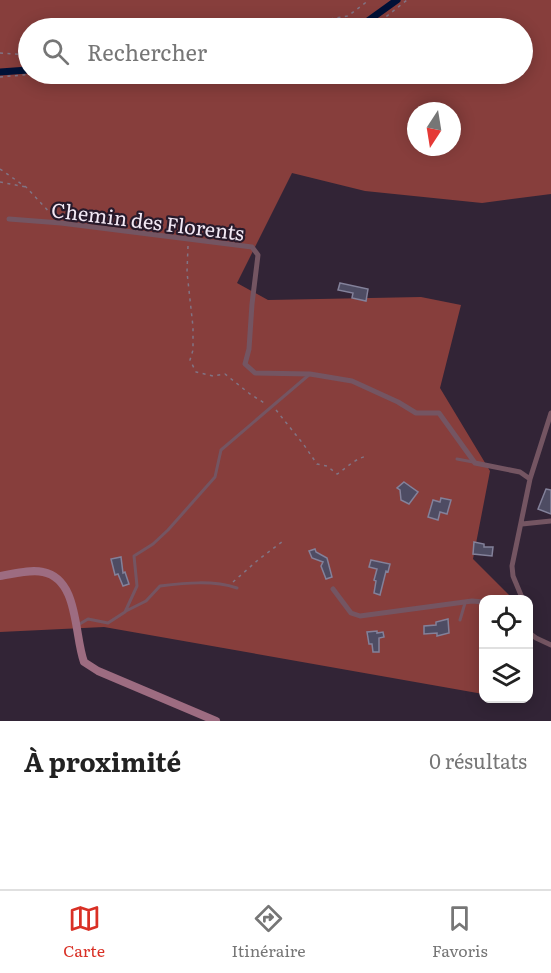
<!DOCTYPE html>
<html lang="fr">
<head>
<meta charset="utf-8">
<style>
  :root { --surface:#fff; --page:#f2f2f2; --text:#222; --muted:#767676; --line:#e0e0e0; --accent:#d93025 }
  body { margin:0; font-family:Literata,serif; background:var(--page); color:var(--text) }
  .controls { position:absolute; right:18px; bottom:18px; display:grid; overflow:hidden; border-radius:12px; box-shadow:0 3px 15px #0003 }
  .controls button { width:54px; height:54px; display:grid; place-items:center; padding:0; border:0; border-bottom:2px solid var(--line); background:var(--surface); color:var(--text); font:30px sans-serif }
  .compass { position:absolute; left:407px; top:102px; width:54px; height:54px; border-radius:50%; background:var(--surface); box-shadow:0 3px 15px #0003; rotate:192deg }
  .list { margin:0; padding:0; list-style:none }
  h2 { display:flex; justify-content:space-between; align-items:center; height:78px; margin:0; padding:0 24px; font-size:26px }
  h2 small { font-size:20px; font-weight:400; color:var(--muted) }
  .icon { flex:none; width:33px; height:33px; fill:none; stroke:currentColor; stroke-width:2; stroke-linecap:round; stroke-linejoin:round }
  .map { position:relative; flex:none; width:551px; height:721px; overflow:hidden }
  .search { position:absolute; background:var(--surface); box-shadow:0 3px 15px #0003; left:18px; right:18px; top:18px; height:66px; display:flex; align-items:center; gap:15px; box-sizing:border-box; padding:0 21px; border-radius:33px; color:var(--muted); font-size:22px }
  .sheet { height:168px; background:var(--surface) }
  nav { display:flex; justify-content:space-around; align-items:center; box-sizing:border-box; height:84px; border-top:2px solid var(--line); background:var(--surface); font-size:16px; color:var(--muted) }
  nav a { display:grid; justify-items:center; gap:3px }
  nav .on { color:var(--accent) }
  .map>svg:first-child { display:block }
  .forest { fill:#873e3c; fill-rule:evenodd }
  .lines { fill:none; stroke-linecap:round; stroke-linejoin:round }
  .canal { stroke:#001137; stroke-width:7 }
  .building { fill:#4e4c63; stroke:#83819a; stroke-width:1.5 }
  .path { stroke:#817484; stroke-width:1.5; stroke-dasharray:3 4.5; stroke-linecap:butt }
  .lane { stroke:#745562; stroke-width:3 }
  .street { stroke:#745562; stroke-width:5 }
  .secondary { stroke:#9d6c81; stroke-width:8 }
  .labels { text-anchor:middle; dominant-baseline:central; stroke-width:4.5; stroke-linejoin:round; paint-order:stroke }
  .street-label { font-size:20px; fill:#f2e8f4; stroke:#281a2b }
</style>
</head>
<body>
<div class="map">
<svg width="551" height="721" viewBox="0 0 551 721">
  <rect width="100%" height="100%" fill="#322436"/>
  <path class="forest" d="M0,0H551V194L482,203L365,191L292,173L237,283L268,300L421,297L461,305L440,388L490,471L473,559L513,599L484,600L483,694L104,627L0,632ZM28,28H522V74H28ZM416,111H452V147H416Z"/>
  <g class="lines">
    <path class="canal" d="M358,28L397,0
      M0,72L28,70"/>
  </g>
  <path class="building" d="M340,283L368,289L366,301L352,298L353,293L338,290Z
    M404,482L418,492L409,504L401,500L400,490L397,488Z
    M546,489L551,490V514L538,509Z
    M441,498L451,500L447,514L440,512L438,520L428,517L433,500L440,502Z
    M474,542L484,544V547H493L492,556L473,554Z
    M315,549L316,552L327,558L332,577L326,579L321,566L323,562L312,558L309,551Z
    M121,557L123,573L125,572L129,584L123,586L118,574L115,575L111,559Z
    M371,560L390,564L388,572L386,571L380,595L374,593L376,581L374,580L377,569L369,567Z
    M448,619L449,633L437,636V633L424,634V626L436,625V622Z
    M377,631V633L383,632L384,637L379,638V652H373L372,644H369L367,632Z"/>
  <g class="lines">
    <path class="path" d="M286,28L301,24L348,16L369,0
      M367,28L387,16L407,0
      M0,53L28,55
      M0,77L35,74
      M0,169L26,187L53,216
      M0,182L26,187
      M188,246L187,272L193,327V350L190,360L196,372L213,376L225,374L250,394L266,404
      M276,410L304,445L317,464L327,466L337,474C348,467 354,459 367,456
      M233,582L258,560L283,541"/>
    <path class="lane" d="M457,459L473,462
      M126,611L146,601L160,586C185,583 213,580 237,588
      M460,620L465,603
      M78,625L88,619L108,623L125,612L137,586L134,556L153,544L168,530L215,477L221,450L310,374"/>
    <path class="street" d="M9,219L61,223L252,247L258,255L252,304L249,349L245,364L255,373L310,374L352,381L398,402L416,413H439L475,463L520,472L530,479L512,566L513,576L523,600
      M530,479L551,413
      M522,524L551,521
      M333,589L351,613L360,616L472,601L484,602
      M528,632L536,638L551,645"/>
    <path class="secondary" d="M0,576C13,574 30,569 43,572C79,579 74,635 84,662L98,671L216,721"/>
  </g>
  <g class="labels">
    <g class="street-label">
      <text transform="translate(148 220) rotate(7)">Chemin des Florents</text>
    </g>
  </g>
</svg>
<div class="controls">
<button><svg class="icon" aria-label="locate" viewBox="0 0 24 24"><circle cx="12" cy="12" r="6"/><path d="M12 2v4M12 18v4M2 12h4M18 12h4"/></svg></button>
<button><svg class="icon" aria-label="layers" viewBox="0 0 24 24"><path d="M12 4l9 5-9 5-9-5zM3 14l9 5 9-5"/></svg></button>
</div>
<svg class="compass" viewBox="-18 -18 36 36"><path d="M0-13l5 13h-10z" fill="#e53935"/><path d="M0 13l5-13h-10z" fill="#767676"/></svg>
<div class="search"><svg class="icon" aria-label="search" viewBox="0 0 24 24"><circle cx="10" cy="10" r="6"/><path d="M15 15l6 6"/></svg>Rechercher</div>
</div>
<section class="sheet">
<h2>À proximité<small>0 résultats</small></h2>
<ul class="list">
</ul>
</section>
<nav>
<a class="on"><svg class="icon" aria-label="map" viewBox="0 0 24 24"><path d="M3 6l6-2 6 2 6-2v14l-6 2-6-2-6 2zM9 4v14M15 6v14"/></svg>Carte</a>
<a><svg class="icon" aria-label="directions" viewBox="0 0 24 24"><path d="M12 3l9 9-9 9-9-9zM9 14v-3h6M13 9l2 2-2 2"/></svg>Itinéraire</a>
<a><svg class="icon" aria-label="saved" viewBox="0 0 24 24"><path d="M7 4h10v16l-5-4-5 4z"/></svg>Favoris</a>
</nav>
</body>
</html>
